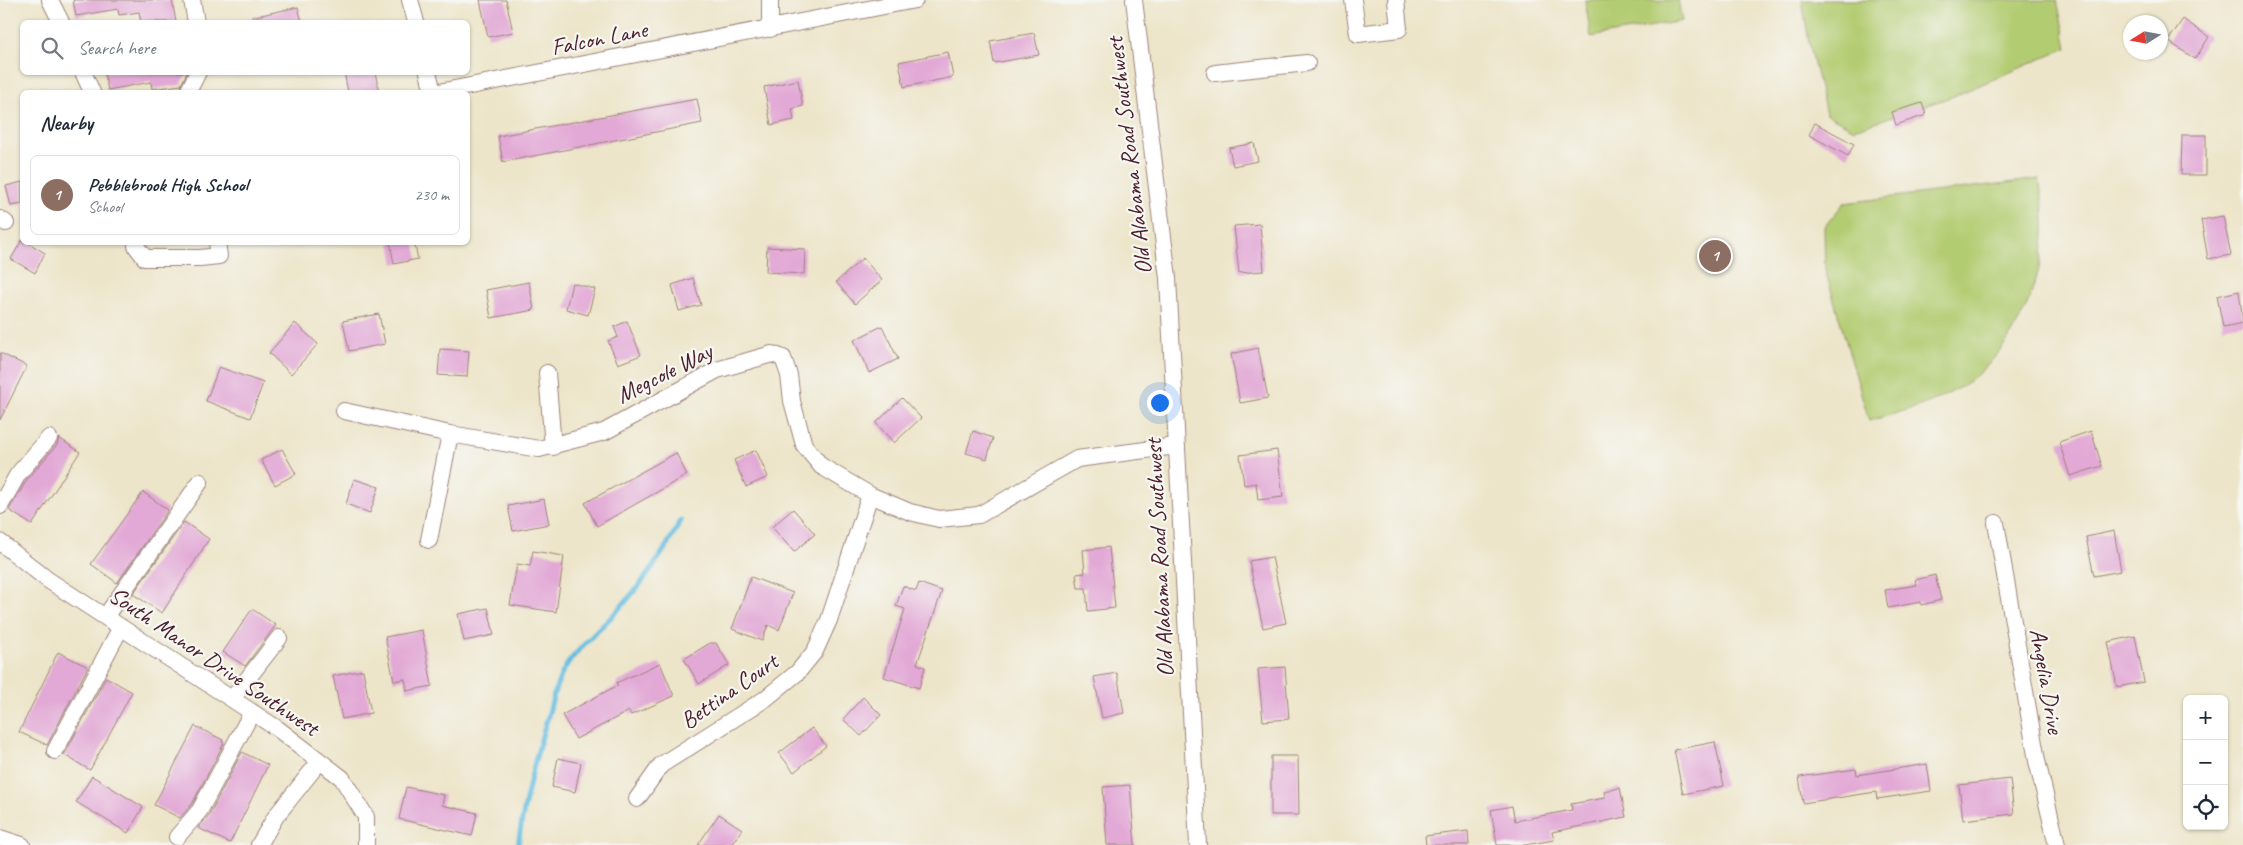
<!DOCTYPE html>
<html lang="en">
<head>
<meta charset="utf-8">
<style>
  :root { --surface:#fff; --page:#f6f6f7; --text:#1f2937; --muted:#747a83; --line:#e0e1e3; --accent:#1a73e8 }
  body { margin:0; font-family:Caveat,sans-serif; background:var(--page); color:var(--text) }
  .controls { position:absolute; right:15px; bottom:15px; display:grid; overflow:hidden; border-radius:8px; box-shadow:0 1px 4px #0004 }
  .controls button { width:45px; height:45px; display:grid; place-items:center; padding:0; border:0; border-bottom:1px solid var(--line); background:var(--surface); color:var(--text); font:25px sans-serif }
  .compass { position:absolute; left:2123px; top:15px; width:45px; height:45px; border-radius:50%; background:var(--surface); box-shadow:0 1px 4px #0004; rotate:259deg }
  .you { position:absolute; left:1159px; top:402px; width:18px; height:18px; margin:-12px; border:4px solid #fff; border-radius:50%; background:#1a73e8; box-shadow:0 0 0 8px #1a73e833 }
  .badge { display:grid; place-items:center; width:32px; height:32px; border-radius:50%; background:var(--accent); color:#fff; font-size:16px; font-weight:700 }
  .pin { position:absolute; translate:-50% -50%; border:2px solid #fff; box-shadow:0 1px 5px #0006 }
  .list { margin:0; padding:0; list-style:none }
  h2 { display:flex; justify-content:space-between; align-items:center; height:65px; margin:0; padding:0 20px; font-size:21px }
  h2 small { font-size:16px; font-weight:400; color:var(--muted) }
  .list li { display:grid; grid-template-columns:32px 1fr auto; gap:15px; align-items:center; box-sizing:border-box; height:80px; margin:0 10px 10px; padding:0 10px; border:1px solid var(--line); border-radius:8px }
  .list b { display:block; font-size:19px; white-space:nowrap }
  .list p { margin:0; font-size:16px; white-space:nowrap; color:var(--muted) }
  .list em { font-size:16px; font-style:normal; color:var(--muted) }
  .icon { flex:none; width:28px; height:28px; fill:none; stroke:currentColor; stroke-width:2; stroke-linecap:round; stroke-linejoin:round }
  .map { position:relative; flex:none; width:2243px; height:845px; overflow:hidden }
  .search { position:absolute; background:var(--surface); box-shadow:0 1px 4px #0004; left:20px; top:20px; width:450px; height:55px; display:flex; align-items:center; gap:12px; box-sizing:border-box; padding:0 18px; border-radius:8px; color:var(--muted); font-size:19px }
  .panel { position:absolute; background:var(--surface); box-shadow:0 1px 4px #0004; left:20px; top:90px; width:450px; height:155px; border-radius:8px }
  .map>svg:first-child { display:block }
  .green { fill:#b2cc71; stroke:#7e764e }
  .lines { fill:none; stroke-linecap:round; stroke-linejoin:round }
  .stream { stroke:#64bde1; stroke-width:5 }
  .building { fill:#e2a9d6 }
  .minor-casing { stroke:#9c827a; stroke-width:18 }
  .minor { stroke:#fff; stroke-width:16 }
  .labels { text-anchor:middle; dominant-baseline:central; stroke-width:4.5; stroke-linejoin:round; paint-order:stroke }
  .street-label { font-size:24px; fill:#4a1f2b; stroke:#f6f6f2 }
</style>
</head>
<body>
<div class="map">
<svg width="2243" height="845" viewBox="0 0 2243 845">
  <rect width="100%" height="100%" fill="#f6f6f2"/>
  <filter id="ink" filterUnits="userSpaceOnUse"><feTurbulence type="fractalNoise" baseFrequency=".02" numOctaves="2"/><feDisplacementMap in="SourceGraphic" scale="10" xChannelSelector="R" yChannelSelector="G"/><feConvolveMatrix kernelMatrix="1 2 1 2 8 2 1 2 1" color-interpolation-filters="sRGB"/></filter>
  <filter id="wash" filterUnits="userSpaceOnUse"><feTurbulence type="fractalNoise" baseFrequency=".0096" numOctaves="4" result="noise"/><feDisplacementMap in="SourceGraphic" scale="20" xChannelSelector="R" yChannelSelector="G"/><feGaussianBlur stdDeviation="1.12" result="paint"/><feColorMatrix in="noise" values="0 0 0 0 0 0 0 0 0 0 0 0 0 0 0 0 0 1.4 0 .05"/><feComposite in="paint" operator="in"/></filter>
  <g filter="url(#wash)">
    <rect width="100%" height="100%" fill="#ede5c9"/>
    <path class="green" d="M1585,0H1678L1682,21L1591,37Z
      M1802,0H2057L2067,48L1954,96L1854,129L1826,114L1809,42Z
      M2039,179C2042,198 2045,217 2044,236C2040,292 2010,355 1962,386C1934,404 1901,412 1869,421L1825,269L1824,227L1844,203Z"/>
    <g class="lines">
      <path class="stream" d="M518,845C524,801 535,758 548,716C553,698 556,682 566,666C580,646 599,630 615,613C642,585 663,555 681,520"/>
    </g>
    <g id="blocks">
      <path class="building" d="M73,0H172L176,22H141L139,12L119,15L118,9L76,16Z
        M480,0H506L513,32L488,37Z
        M298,7L302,22H253L252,17Z
        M2183,19L2209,37L2195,59L2168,41Z
        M1034,33L1039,55L994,63L990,41Z
        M948,52L953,77L904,87L899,62Z
        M104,72H187L181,85L152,89L151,82L108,90Z
        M344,72H375L379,92H348Z
        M798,80L803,106L792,109L794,120L771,125L764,87Z
        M697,99L702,123L503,162L498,136Z
        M1922,103L1926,115L1896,125L1892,112Z
        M1815,123L1854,144L1848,156L1809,135Z
        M2182,135H2206V175H2181Z
        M1254,143L1258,161L1233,166L1229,148Z
        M22,182V204L11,206L6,186Z
        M2223,216L2231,255L2208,259L2201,220Z
        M1260,224L1264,271L1239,273L1234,226Z
        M22,240V242H27L45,253L35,273L11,259Z
        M390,242H414L418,259L394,264Z
        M767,247L805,249L804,274L766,272Z
        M863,258L882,280L855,304L836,282Z
        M693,278L701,305L679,311L672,285Z
        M529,282L534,310L491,318L486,290Z
        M572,283L595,289L588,315L566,309Z
        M2239,291L2243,323L2223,327L2217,296Z
        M379,314L385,344L349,351L343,321Z
        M627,321L641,355L618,364L608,341L618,337L614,327Z
        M295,323L318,344L291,374L269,353Z
        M882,326L898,359L869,373L854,340Z
        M1258,348L1268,398L1240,403L1231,354Z
        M440,349L469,351L467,377L438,375Z
        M0,353L27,366L0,420Z
        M219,367L263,383L250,418L206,401Z
        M902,398L921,418L894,443L876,423Z
        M973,431L993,438L987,459L966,453Z
        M2091,431L2102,466L2070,476L2059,442Z
        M59,438L80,452L32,525L9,510L28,478L57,445Z
        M282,449L296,474L275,485L261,460Z
        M756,450L768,477L746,487L734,460Z
        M1277,450L1283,497L1258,500L1256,483L1244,485L1240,455Z
        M676,453L687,475L597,526L585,503Z
        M354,479L379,487L370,513L346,504Z
        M143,492L168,510L117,583L91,564Z
        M544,499L549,524L513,531L508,506Z
        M793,509L815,534L794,552L772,527Z
        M184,522L209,539L162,613L133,594Z
        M2114,531L2121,571L2094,576L2086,537Z
        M1109,547L1115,608L1088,611L1086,588H1078L1076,574L1085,573L1083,550Z
        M533,551L564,556L556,612L510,605L517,564L530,566Z
        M1272,557L1286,623L1263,628L1249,561Z
        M1935,575L1941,600L1921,605V602L1888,608L1885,590L1917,585L1915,580Z
        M751,577L793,593L779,630L768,625L762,641L732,629Z
        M919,583L942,591L917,664L925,667L919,688L884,677L905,609L896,606L903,586L916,591Z
        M488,608L494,635L464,641L458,614Z
        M252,609L276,625L245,666L223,652Z
        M422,630L432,686L407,691L405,679L394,681L385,637Z
        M2135,636L2144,682L2117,687L2108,642Z
        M710,643H716L729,665L699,684L684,659Z
        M58,652L88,667L47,745L19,732Z
        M660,663L674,696L631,715L629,711L576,739L562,715L618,685L616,683Z
        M1285,667L1289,719L1263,721L1258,669Z
        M363,670L371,713L342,719L333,676Z
        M1117,673L1124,713L1102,718L1094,677Z
        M106,677L132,692L90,770L64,755Z
        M863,697L881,715L861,736L843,719Z
        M195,726L223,740L222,742L224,743L192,804L180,818L154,805Z
        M812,728L826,746L794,772L779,753Z
        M1715,742L1724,786L1683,794L1674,750Z
        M242,752L268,765L230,843L198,828L209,815Z
        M1271,756H1298L1299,815H1271Z
        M558,758L581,763L575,792L552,787Z
        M1927,764L1931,791L1877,799L1876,792L1803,803L1799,777L1856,769L1857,775Z
        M92,776L143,807L128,833L76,802Z
        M2010,779L2014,814L1963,820L1959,785Z
        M1130,785L1135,845H1107L1103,787Z
        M406,787L444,795L442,805L477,813L472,836L399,819Z
        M1620,788L1626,817L1552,832L1554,840L1525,845H1497L1491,810L1512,806L1515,821L1572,810L1571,804L1605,798L1604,791Z
        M719,814L742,829L731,845H698Z
        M1468,831L1469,845H1426L1425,836Z"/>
    </g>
  </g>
  <g filter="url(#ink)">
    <use href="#blocks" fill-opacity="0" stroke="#9c827a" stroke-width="1"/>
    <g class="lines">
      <defs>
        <path id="minor" d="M50,0L61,22
          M192,0L196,22
          M410,0L416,22
          M1134,0L1168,278L1198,845
          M1353,0L1358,34L1399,29L1396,0
          M770,29V0
          M83,72L92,92
          M428,72L433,92
          M1215,73L1307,63
          M188,92L198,72
          M439,92L915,0
          M0,219L6,223
          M136,246L145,258H200L219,256L217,242
          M547,373L553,447
          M344,411L450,434L539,449L604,432L717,370L772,354L783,358L789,375L792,401L804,445L821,466L870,495L910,512L939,519L979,515L1077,459L1176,446
          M0,506L18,474L49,438
          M1996,523L2037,761L2057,845
          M429,540L450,434
          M0,542L48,580L278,729L342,778L366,817V845
          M105,617L200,482
          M232,699L279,638
          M55,751L121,627
          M637,799L661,765L765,699L798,672L815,651L829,620L870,495
          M177,837L200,810L252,712
          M0,838L22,845
          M259,845L276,816L320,761"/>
      </defs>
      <use href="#minor" class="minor-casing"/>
      <use href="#minor" class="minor"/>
    </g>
  </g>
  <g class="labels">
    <g class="street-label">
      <text transform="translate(599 38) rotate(-11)">Falcon Lane</text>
      <text transform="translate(1129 156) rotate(-97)">Old Alabama Road Southwest</text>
      <text transform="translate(664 373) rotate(-27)">Megcole Way</text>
      <text transform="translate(1159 558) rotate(-93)">Old Alabama Road Southwest</text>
      <text transform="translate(214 661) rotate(34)">South Manor Drive Southwest</text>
      <text transform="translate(2047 681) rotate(80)">Angelia Drive</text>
      <text transform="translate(729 691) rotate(-35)">Bettina Court</text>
    </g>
  </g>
</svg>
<div class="controls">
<button>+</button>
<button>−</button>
<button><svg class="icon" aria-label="locate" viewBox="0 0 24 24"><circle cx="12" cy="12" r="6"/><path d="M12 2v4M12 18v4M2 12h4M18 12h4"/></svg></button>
</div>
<svg class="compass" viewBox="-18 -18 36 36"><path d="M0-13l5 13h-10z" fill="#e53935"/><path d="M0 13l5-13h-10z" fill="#747a83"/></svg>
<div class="you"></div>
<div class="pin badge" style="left:1715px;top:256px;background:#8d6e63">1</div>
<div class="search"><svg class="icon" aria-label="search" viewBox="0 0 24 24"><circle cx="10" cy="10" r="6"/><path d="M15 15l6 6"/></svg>Search here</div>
<section class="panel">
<h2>Nearby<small></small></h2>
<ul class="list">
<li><span class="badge" style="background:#8d6e63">1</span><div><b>Pebblebrook High School</b><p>School</p></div><em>230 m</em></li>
</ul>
</section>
</div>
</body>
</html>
